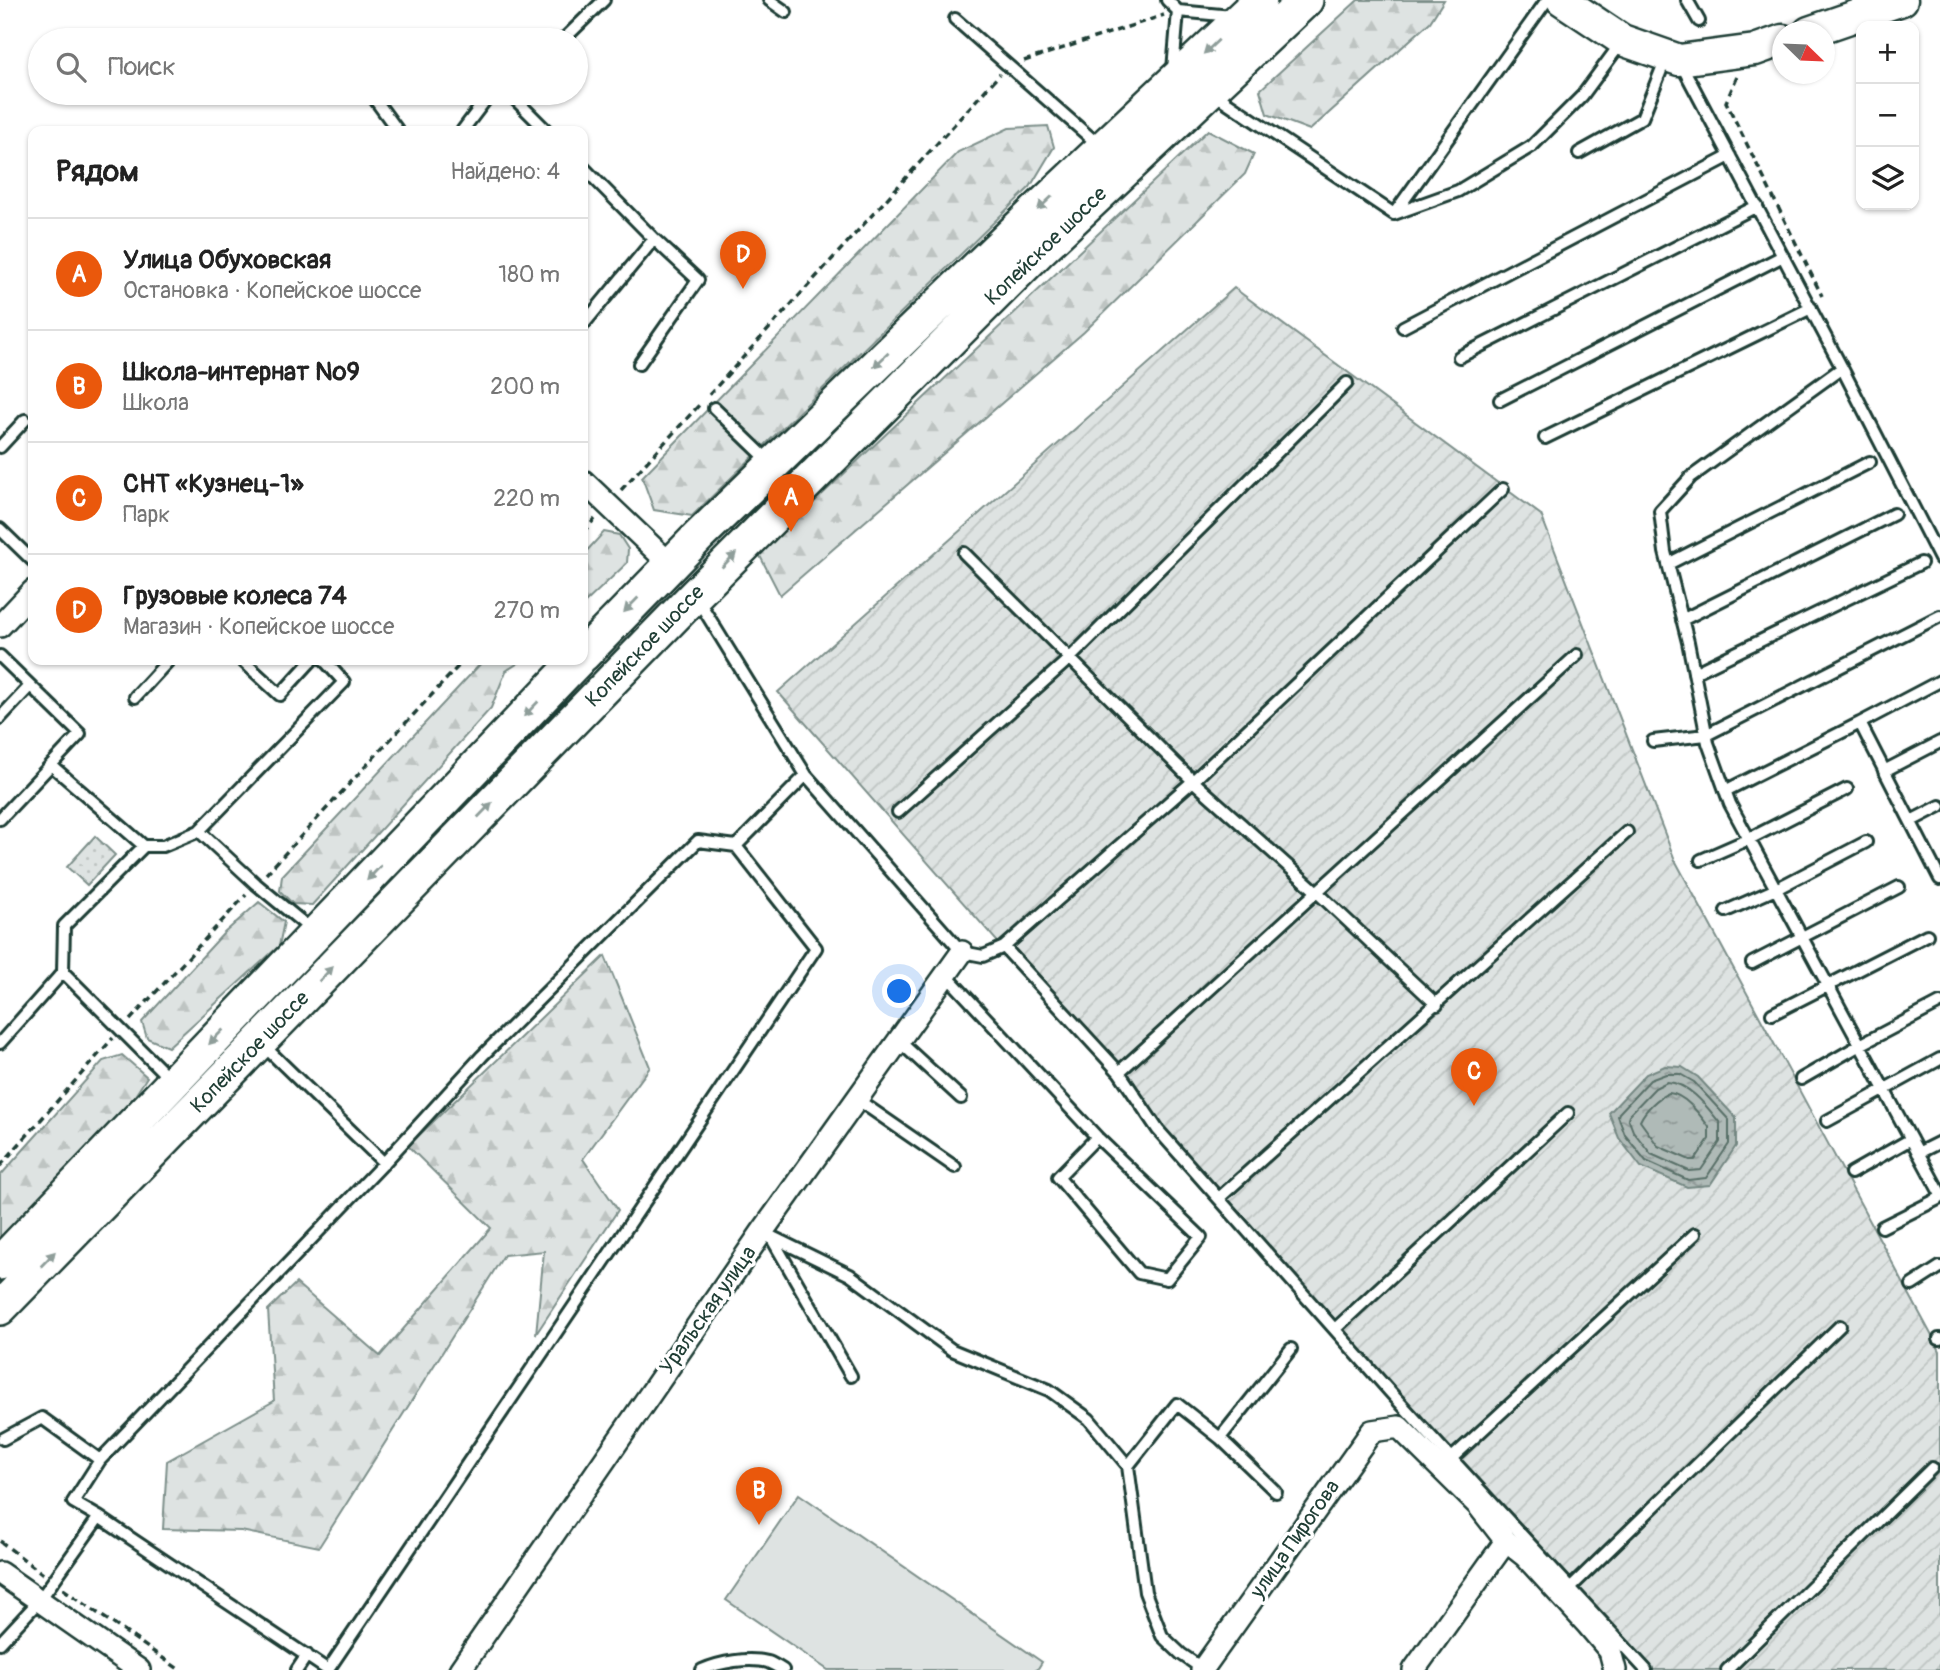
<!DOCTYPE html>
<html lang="ru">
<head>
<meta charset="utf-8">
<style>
  :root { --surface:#fff; --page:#f2f2f2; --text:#222; --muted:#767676; --line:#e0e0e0; --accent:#ea580c }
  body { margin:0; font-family:Pangolin,sans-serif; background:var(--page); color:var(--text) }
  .controls { position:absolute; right:21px; top:21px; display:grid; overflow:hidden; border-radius:14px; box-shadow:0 2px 5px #0004 }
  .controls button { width:63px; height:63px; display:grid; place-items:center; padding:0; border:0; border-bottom:2px solid var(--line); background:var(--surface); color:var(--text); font:35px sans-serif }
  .compass { position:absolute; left:1772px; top:21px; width:63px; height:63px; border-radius:50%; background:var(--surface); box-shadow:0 2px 5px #0004; rotate:113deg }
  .you { position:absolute; left:900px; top:992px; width:24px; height:24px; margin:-18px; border:5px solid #fff; border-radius:50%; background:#1a73e8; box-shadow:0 0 0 10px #1a73e833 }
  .badge { display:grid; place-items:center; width:46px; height:46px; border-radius:50%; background:var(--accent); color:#fff; font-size:23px; font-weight:700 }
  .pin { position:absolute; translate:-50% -58px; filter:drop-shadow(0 2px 4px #0008) }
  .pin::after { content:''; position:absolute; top:37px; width:24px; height:21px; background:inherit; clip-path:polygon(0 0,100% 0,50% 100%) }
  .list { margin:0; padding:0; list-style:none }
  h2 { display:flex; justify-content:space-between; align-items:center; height:91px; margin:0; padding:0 28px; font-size:30px }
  h2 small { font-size:23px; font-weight:400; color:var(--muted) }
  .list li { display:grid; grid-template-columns:46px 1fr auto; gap:21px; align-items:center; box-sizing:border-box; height:112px; padding:0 28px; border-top:2px solid var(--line) }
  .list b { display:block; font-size:26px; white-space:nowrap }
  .list p { margin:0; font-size:23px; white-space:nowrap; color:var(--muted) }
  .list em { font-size:23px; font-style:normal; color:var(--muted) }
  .icon { flex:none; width:38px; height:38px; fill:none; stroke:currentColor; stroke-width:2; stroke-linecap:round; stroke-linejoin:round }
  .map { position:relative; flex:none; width:1940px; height:1670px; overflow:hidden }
  .search { position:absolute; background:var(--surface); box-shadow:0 2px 5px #0004; left:28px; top:28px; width:560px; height:77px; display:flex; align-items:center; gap:18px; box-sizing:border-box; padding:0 24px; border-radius:38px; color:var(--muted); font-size:26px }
  .panel { position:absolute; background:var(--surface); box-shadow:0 2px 5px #0004; left:28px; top:126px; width:560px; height:539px; border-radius:14px }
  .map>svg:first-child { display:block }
  .grass { fill:#dee3e2; stroke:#7e908b; stroke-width:2 }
  .forest { fill:url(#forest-firs); stroke:#7e908b; stroke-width:2 }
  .park { fill:url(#park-dots); stroke:#7e908b; stroke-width:2 }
  .garden { fill:url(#garden-furrows); stroke:#7e908b; stroke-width:2 }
  .water { fill:url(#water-ripples); stroke:#758883; stroke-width:2 }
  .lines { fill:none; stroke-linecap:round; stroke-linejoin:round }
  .shore { stroke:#596f68; stroke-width:2 }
  .lane-casing { stroke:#1f3d34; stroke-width:16 }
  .street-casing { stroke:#1f3d34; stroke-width:26 }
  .secondary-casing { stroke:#1f3d34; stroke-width:35 }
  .primary-casing { stroke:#1f3d34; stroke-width:38 }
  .path { stroke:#1f3d34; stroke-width:3.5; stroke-dasharray:7 5; stroke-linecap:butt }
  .lane { stroke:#fff; stroke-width:10 }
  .street { stroke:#fff; stroke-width:21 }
  .secondary { stroke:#fff; stroke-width:30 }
  .primary { stroke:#fff; stroke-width:33 }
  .oneway { fill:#8f9e9a }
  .labels { text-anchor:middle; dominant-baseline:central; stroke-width:7; stroke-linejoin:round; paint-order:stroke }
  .street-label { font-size:21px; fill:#1f3d34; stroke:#fff }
</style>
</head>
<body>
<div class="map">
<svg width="1940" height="1670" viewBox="0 0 1940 1670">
  <defs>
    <pattern id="forest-firs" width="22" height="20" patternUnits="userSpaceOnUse" patternTransform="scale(1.75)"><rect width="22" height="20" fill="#dee3e2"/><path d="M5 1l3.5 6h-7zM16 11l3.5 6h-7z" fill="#bec4c2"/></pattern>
    <pattern id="park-dots" width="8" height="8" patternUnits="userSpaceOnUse" patternTransform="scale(1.75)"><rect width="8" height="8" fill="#dee3e2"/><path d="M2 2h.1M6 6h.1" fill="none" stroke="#bec4c2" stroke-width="1.8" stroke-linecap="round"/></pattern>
    <pattern id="garden-furrows" width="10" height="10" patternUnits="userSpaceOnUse" patternTransform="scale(1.75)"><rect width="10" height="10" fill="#dee3e2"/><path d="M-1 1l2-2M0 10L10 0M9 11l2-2" fill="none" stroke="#bec4c2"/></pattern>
    <pattern id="water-ripples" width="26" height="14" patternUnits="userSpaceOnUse" patternTransform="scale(1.75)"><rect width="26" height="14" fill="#afbab7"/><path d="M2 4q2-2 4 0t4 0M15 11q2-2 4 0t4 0" fill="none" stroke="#8e9896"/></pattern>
  </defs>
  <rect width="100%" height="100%" fill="#fff"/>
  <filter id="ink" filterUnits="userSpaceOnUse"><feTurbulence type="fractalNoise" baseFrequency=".0143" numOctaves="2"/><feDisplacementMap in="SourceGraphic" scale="14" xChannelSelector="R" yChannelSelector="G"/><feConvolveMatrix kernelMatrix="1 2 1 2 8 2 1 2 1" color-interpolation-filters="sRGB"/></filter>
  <g filter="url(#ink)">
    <path class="grass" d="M799,1494L1042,1662L1037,1670H828L726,1600Z"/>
    <path class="forest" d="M1358,0H1444L1430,22L1310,130L1267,114L1260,90Z
      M1048,126L1054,147L1030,187L692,516L654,510L642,477L958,152L1009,128Z
      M1208,130L1254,154L1245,174L1084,332L780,595L759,554Z
      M604,532L619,535L628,549L627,563L583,605V555Z
      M484,660H523L506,671L491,708L312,905L293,904L280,891L282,876Z
      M259,902L284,922L279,946L168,1047L147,1038L142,1022L223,934Z
      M605,956L650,1067L583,1159L618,1210L536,1334L544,1251L504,1255L319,1547L241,1531L163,1529L167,1461L274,1401L268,1310L296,1283L380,1356L491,1228L408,1146Z
      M122,1055L147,1077L129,1105L0,1238V1176L103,1061Z"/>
    <path class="park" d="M95,836L115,855L87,885L67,867Z"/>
    <path class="garden" d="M1234,288L1541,515L1675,860L1940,1351V1670H1637L778,692Z"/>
    <path class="water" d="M1665,1066L1682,1067L1698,1077L1736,1118V1146L1710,1185L1687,1187L1641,1167L1619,1138L1609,1113L1646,1074Z"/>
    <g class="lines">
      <path class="shore" d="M1666,1074H1680L1694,1082L1729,1120V1144L1706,1178L1688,1180L1646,1161L1625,1135L1618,1116L1619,1113L1650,1080Z
        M1667,1082C1690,1083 1707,1107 1720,1123V1142L1701,1170L1689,1171L1651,1154L1633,1131L1628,1118L1629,1115L1655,1088Z
        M1669,1093C1685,1094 1700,1115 1709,1127V1139L1695,1160H1690L1658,1146L1640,1121C1645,1110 1657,1098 1669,1093Z"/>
      <defs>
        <path id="lane" d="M769,0L786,12
          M1167,0L1178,11
          M1687,0L1699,21
          M955,19L1101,147
          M563,40L604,0
          M1680,62L1842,368L1940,559
          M1173,70L1178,11L1232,16
          M509,93L547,131
          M1213,93L1394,214L1458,191L1532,146L1582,96L1621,43
          M374,98L398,131
          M462,131L490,94L510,93
          M1579,153L1642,118L1666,58
          M583,167L654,239L698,280L639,364
          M1394,214L1547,0
          M583,325L654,239
          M1403,327L1730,156
          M1459,357L1757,206
          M1842,368L1691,477L1660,511L1665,552L1688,642L1708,743L1730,804L1940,1193
          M1500,400L1783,256
          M714,408L771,463
          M1545,438L1811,308
          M0,447L25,420
          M0,529L33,561
          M964,553L1193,781L1317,892L1437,1005
          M1668,564L1870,462
          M698,600L806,775L962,952L983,956L1004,947L1119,1072L1158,1130L1391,1393L1646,1670
          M1682,620L1894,514
          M0,656L80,734L0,819
          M242,660L280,695L312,660
          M1694,673L1921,563
          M135,697L169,660
          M0,718L30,686
          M1860,723L1940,681
          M1653,741L1706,735L1940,616
          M51,765L144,846H163L199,831L256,884L314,932
          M1884,771L1940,742
          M1725,791L1860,723L1940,879
          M898,812L1069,659L1347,383
          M1911,821L1940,806
          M199,831L344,682L324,660
          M1701,860L1749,839L1847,789
          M1726,911L1776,889L1866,842
          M1004,947L1193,781L1503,489
          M1752,963L1899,887
          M63,972L170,1079
          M946,975L1097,1137L1058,1177L1139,1273L1167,1279L1201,1237L1097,1137
          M1772,1014L1927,935
          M899,1041L961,1098
          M0,1043L63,972L64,926L144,846
          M263,1045L384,1163
          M1119,1072L1577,655
          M1801,1079L1860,1045L1940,1003
          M858,1100L955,1167
          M1827,1121L1940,1059
          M1918,1153L1940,1142
          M1851,1173L1911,1139
          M1219,1198L1627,832
          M1882,1227L1940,1198
          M762,1232L850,1275L952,1350L1049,1390L1089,1419L1128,1466L1145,1592L1162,1636L1181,1654L1203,1669
          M771,1237L851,1376
          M1912,1285L1940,1267
          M1335,1329L1568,1113
          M1939,1339H1940
          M1220,1438L1276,1492
          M3,1439L42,1418L100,1460
          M1452,1458L1695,1234
          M1128,1466L1177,1404L1220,1438L1291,1349
          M99,1517L328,1670L816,948L736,846
          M1570,1588L1840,1326
          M0,1643L39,1601L99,1517L73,1502L100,1460L384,1163L482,1056L698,841L736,846L806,775
          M297,1670L307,1655
          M702,1670C720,1662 748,1657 768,1662C773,1664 778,1667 783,1670
          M1727,1670L1932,1468"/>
        <path id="street" d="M583,481L670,564
          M0,626L33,591
          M0,1573L139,1670
          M460,1670L762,1232L962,952
          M1202,1670L1372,1431L1399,1427L1478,1505L1506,1541L1525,1556L1588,1625L1610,1651L1615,1670
          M1414,1670L1506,1541"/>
        <path id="secondary" d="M1562,0L1622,40L1679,60L1755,50L1783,40
          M1809,32L1902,0"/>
        <path id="primary" d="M583,655L700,535L1018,228L1260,0
          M0,1263L578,660
          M0,1308L695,595L1038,252L1306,0"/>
      </defs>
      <use href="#lane" class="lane-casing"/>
      <use href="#street" class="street-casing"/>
      <use href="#secondary" class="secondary-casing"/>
      <use href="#primary" class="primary-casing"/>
      <path class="path" d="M1024,61L1164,15
        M1737,77L1726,102L1822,296
        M709,395L1000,74
        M621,490L701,403
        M583,532L595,519
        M266,874L464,660
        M130,1020L246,895
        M0,1166L113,1038
        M0,1541L43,1574
        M63,1589L180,1670"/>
      <use href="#lane" class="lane"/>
      <use href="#street" class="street"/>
      <use href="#secondary" class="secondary"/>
      <use href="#primary" class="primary"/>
    </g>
    <defs><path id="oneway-solid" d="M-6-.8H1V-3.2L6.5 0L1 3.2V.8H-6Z" transform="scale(1.75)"/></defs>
    <g class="oneway">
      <use href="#oneway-solid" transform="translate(1211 47) rotate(137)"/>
      <use href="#oneway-solid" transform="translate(1045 203) rotate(137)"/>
      <use href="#oneway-solid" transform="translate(881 360) rotate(136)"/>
      <use href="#oneway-solid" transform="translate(729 560) rotate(-45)"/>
      <use href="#oneway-solid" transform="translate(631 605) rotate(134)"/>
      <use href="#oneway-solid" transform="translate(531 709) rotate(134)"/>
      <use href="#oneway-solid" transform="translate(485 810) rotate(-46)"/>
      <use href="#oneway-solid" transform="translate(374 873) rotate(134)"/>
      <use href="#oneway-solid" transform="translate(326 974) rotate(-46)"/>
      <use href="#oneway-solid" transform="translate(216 1037) rotate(134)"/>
      <use href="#oneway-solid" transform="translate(48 1259) rotate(-46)"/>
    </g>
  </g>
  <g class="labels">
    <g class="street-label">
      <text transform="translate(1046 246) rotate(-44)">Копейское шоссе</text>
      <text transform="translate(645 646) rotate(-46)">Копейское шоссе</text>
      <text transform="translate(250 1052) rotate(-46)">Копейское шоссе</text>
      <text transform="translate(708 1310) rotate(-55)">Уральская улица</text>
      <text transform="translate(1295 1539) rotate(-55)">улица Пирогова</text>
    </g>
  </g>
</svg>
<div class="controls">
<button>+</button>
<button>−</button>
<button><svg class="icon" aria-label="layers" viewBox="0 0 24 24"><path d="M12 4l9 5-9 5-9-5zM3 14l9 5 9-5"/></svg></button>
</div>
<svg class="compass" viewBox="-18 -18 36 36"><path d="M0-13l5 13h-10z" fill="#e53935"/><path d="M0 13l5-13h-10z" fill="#767676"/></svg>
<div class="you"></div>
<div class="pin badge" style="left:791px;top:532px">A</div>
<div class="pin badge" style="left:759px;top:1525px">B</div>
<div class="pin badge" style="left:1474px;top:1106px">C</div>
<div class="pin badge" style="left:743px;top:289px">D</div>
<div class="search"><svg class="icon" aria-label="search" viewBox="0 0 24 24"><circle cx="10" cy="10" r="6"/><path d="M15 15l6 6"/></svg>Поиск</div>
<section class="panel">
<h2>Рядом<small>Найдено: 4</small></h2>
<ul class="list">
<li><span class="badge">A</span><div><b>Улица Обуховская</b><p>Остановка · Копейское шоссе</p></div><em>180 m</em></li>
<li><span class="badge">B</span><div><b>Школа-интернат №9</b><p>Школа</p></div><em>200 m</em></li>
<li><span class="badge">C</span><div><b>СНТ «Кузнец-1»</b><p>Парк</p></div><em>220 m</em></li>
<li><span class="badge">D</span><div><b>Грузовые колеса 74</b><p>Магазин · Копейское шоссе</p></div><em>270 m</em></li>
</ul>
</section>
</div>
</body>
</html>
